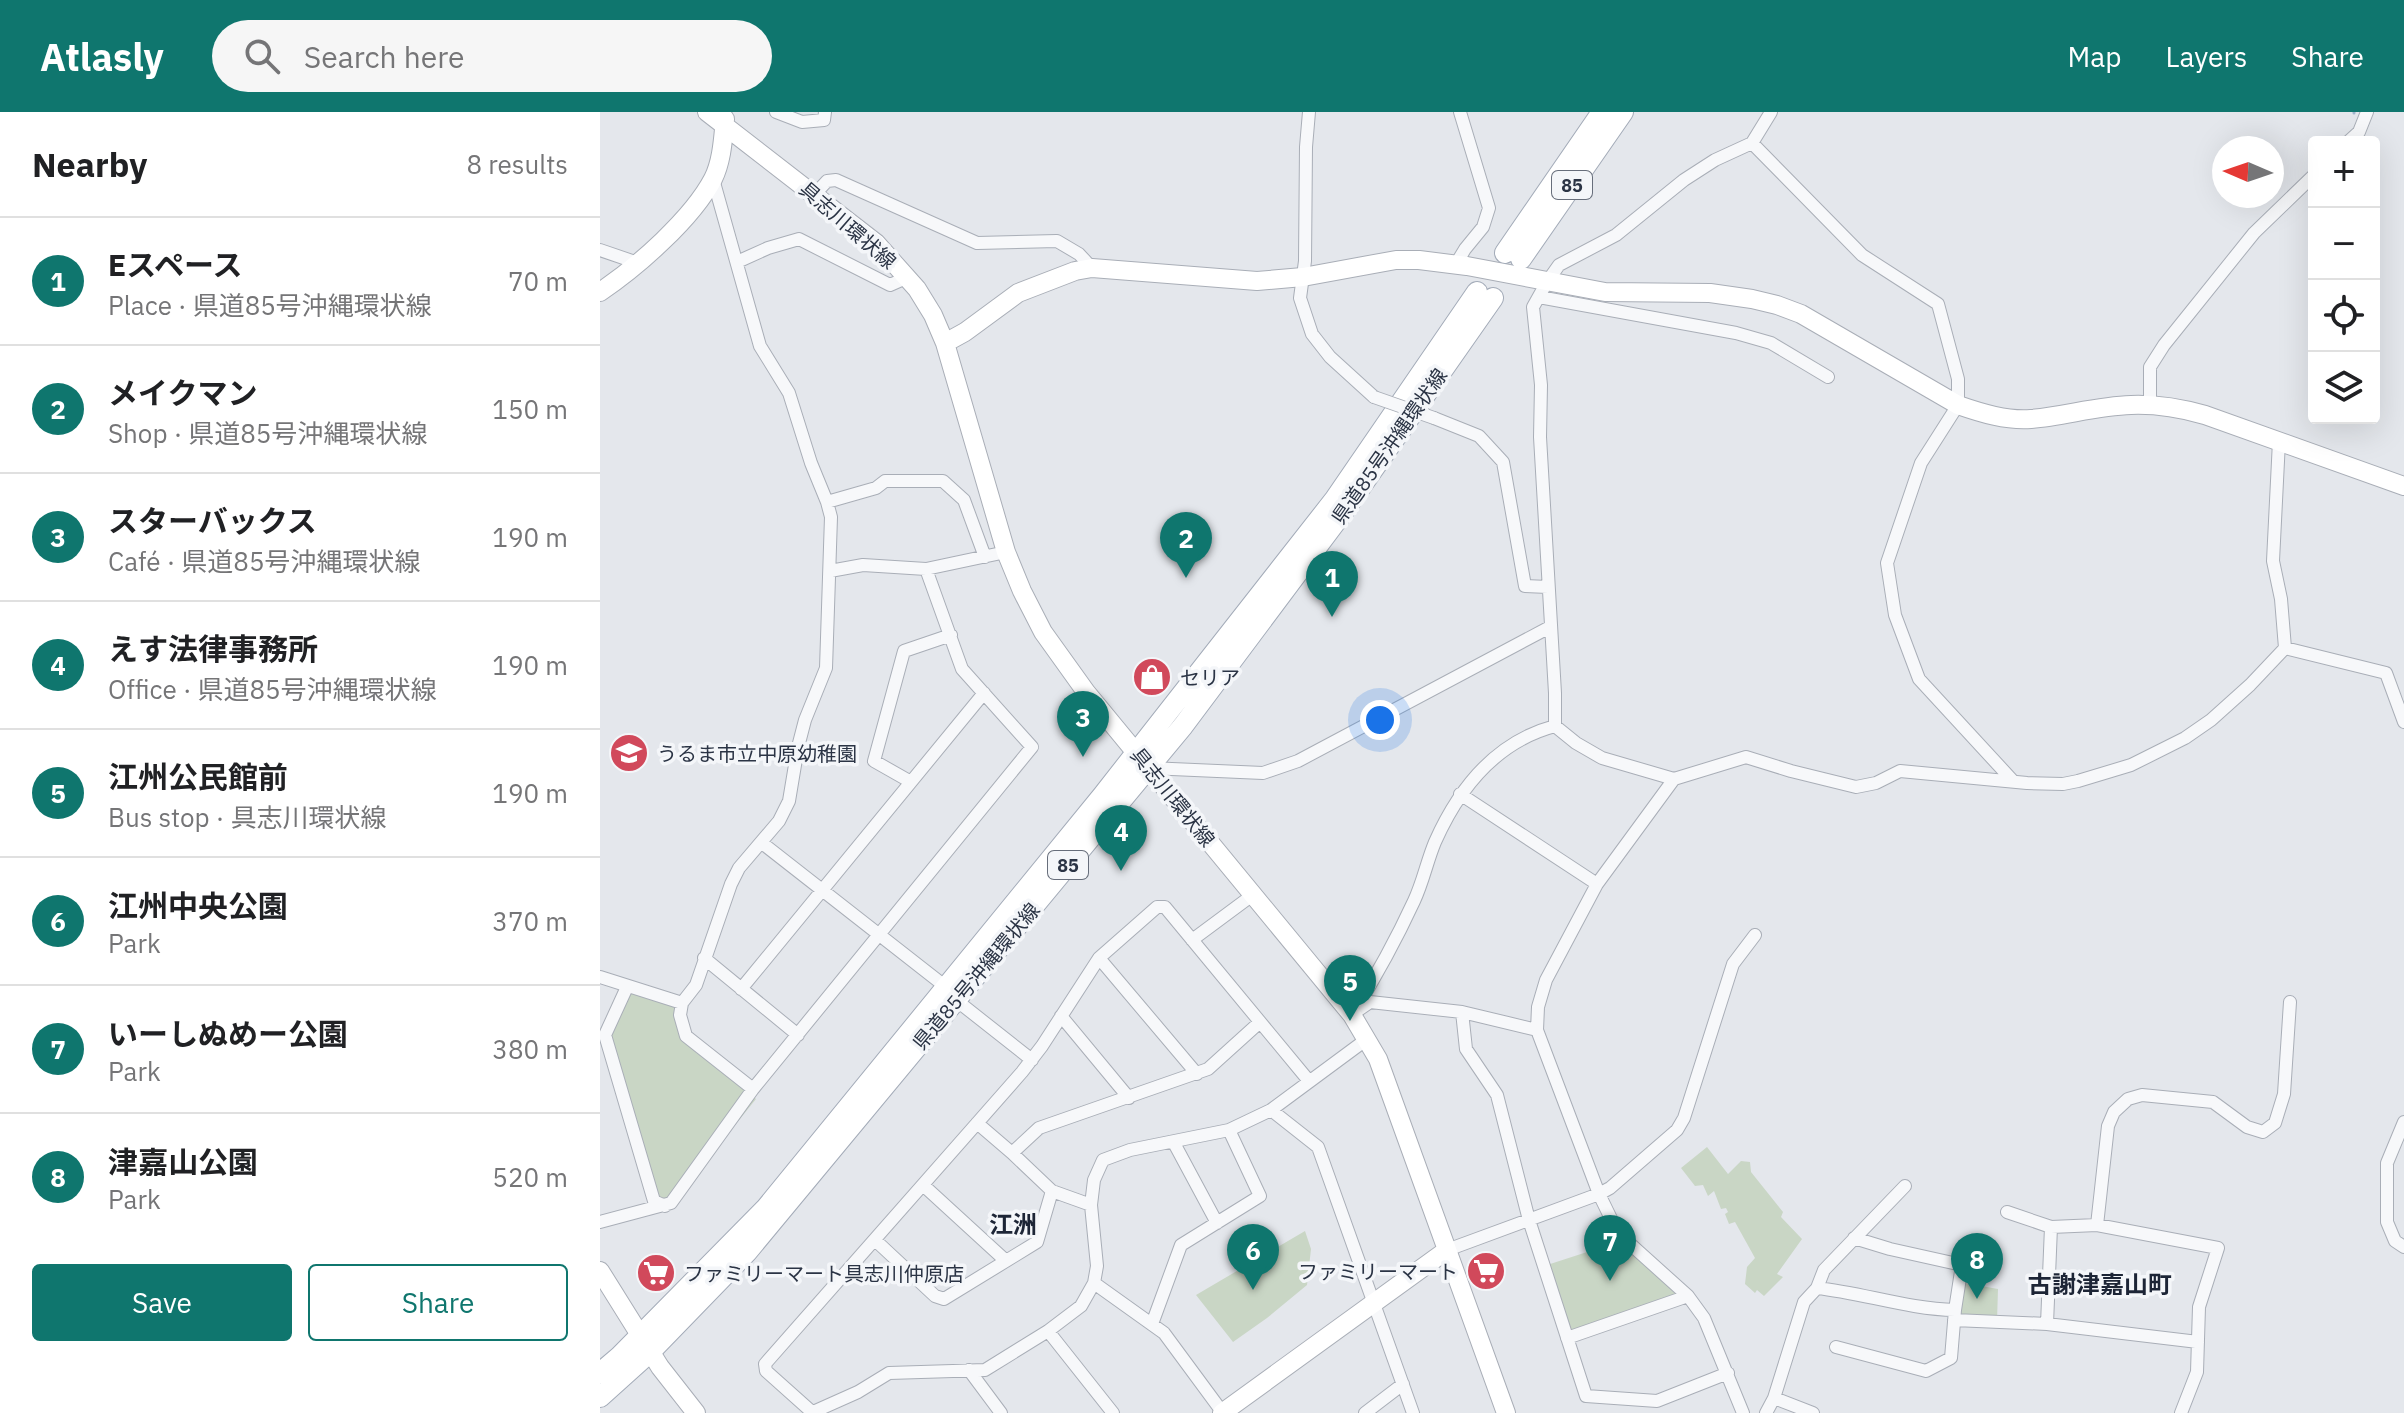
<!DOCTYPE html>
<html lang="en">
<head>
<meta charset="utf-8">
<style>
  :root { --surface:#fff; --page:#f6f6f6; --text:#202124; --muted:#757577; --line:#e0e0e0; --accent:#0f766e }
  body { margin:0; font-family:"IBM Plex Sans","Noto Sans JP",sans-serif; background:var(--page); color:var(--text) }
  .controls { position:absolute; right:24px; top:24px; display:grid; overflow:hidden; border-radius:8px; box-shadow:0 8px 32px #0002 }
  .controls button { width:72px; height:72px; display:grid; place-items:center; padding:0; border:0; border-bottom:2px solid var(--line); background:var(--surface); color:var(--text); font:40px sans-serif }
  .compass { position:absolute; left:1612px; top:24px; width:72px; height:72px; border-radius:50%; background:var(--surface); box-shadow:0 8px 32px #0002; rotate:272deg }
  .you { position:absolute; left:780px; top:608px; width:28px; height:28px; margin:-20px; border:6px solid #fff; border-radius:50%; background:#1a73e8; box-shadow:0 0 0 12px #1a73e833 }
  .badge { display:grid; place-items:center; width:52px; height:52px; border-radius:50%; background:var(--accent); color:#fff; font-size:26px; font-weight:700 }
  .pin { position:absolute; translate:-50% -66px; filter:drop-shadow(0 2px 4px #0008) }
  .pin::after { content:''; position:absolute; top:42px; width:28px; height:24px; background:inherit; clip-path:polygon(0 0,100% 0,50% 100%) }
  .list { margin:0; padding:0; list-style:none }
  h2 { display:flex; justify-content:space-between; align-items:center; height:104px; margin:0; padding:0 32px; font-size:34px }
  h2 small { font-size:26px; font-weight:400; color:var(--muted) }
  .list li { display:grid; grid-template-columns:52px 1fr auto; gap:24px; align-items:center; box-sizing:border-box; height:128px; padding:0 32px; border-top:2px solid var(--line) }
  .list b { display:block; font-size:30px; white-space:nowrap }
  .list p { margin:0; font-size:26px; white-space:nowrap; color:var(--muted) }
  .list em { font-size:26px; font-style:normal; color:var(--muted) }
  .actions { display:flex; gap:16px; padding:24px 32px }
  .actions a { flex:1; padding:18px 0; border:2px solid var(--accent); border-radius:8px; text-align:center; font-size:28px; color:var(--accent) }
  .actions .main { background:var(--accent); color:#fff }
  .icon { flex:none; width:44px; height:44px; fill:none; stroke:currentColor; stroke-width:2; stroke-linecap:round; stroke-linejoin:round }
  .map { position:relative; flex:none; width:1804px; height:1301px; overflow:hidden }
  header { display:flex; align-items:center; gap:48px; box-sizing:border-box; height:112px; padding:0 40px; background:var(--accent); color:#fff }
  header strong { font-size:38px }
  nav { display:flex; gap:44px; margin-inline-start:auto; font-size:28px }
  .search { width:560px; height:72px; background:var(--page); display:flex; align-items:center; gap:20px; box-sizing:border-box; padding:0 28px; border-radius:44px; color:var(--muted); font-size:30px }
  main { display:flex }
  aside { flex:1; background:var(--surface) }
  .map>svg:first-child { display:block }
  .green { fill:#c9d6c5 }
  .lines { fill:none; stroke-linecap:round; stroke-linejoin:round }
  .stream { stroke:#9fb4cc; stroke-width:3 }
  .street-casing { stroke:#a9aeb7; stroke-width:14 }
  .secondary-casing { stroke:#a9aeb7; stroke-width:20 }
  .primary-casing { stroke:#a3abb8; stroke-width:22 }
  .street { stroke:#f7f8fa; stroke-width:12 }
  .secondary { stroke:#fff; stroke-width:18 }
  .primary { stroke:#fff; stroke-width:20 }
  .street-bridge-casing { stroke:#a9aeb7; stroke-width:14; stroke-linecap:butt }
  .street-bridge { stroke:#f7f8fa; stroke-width:12 }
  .labels { text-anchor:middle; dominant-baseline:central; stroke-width:7; stroke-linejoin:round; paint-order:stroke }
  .shield { fill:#f4f6f9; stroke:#676e7b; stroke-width:2 }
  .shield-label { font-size:18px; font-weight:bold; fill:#2b3445 }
  .street-label { font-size:20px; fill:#2b3445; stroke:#f4f6f9 }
  .poi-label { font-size:20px; fill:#2b3445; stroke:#f4f6f9; text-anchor:start }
  .quarter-label { font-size:24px; font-weight:bold; fill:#1d2536; stroke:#f4f6f9 }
</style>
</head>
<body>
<header>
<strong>Atlasly</strong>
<div class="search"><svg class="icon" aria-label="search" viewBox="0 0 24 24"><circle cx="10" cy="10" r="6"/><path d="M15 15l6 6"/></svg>Search here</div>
<nav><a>Map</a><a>Layers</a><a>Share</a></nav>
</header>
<main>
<aside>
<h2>Nearby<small>8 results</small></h2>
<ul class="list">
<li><span class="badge">1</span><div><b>Eスペース</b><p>Place · 県道85号沖縄環状線</p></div><em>70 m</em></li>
<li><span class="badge">2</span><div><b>メイクマン</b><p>Shop · 県道85号沖縄環状線</p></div><em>150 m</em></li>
<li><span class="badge">3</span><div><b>スターバックス</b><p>Café · 県道85号沖縄環状線</p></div><em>190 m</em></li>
<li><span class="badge">4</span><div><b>えす法律事務所</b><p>Office · 県道85号沖縄環状線</p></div><em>190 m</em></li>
<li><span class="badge">5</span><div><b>江州公民館前</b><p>Bus stop · 具志川環状線</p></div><em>190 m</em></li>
<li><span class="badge">6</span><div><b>江州中央公園</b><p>Park</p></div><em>370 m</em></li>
<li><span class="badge">7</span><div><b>いーしぬめー公園</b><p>Park</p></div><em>380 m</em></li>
<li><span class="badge">8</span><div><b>津嘉山公園</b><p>Park</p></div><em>520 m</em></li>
</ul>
<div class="actions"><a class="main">Save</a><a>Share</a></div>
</aside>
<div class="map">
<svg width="1804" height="1301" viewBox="0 0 1804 1301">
  <rect width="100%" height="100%" fill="#e4e7ec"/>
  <path class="green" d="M28,875L81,891L88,924L156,987L72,1091L54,1089L6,920Z
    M1107,1035L1128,1062L1141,1049L1150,1050L1151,1060L1183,1100L1181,1105L1202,1127L1177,1162L1183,1165L1164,1184L1157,1178L1155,1181L1145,1172L1147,1155L1155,1146L1135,1110L1129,1112L1125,1102L1128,1100L1126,1096L1121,1097L1114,1079L1108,1084L1103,1073L1095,1074L1081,1056Z
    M705,1119L711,1137L707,1173L667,1206L633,1230L596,1183Z
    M1024,1128L1088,1184L967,1226L944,1154Z
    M1359,1170L1398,1177L1397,1209L1354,1207Z"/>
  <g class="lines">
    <path class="stream" d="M1754,0V1"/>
    <defs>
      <path id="street" d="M176,0L202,10L224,8L225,0
        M709,0L706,35L705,149L700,186L712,222L730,245L774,285
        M1748,30L1759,20L1767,0
        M1152,31L1262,143L1338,192L1358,267V293L1321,351L1287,451L1295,503L1319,567L1413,669
        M113,67L160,234L189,281L211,351L227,390L231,405L226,556L205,608L198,635L189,689L179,709L139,756L131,772L96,873L82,891L80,903L86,924L153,977
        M215,82L227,69L236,68L377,131L457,129L479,142L492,156
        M0,138L38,151
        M137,150L168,136L199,127L290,173L308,165
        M856,152L865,137L883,115L889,96L860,0
        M939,185L1136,221L1171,231L1228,265
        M1550,293V255L1564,233L1654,121L1714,63
        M834,306L879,324L903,350L925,474L948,475
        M227,390L276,376L285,369H343L364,388L385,445
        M230,459L263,453L326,457L406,440
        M1685,536L1786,561L1804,610
        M549,656L663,661L698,649L950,515
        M1074,667L1146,645L1191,659L1256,675L1276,671L1300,659L1427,671L1463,672L1478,669L1531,653L1585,626L1611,608L1650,573L1685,536L1681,487L1673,449L1679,329
        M311,670L274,649L304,539L351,523
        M860,682L997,772
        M162,731L346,875
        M592,828L654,782
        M104,846L198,923
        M499,846L597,962
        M0,865L82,891
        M27,875L5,923L54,1089L65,1094
        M141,877L384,581
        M356,888L432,948
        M757,899L770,890L862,900L937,918
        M862,900L866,937L897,983L929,1108L986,1284L1057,1289L1128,1261
        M752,903C775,866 796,828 814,789C823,770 827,749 835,730C859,676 895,630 955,614
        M461,904L529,986
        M671,998L718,1035L813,1301
        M1804,1010L1787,1051V1110L1795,1129L1804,1135
        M377,1011L412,1041L452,1079L491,1093
        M574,1031L617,1111
        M412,1041L439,1016L608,957L660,910
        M323,1073L406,1149
        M1407,1100L1451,1115L1497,1113L1618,1136L1599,1195L1597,1260L1581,1301
        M0,1110L71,1091L153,977L432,635L362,557L326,457
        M1497,1113L1508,1014L1514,1000L1528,987L1542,983L1613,990L1647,1015L1663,1020L1675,1011L1684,982L1690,890
        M275,1128L335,1184L344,1187L437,1130L452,1079
        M847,1138L999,1082L1010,1076L1077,1018L1084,1006L1133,852L1155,823
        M494,1171L564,1221L623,1301
        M1217,1176C1263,1181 1308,1197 1355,1198
        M1354,1208L1447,1212L1598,1230
        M552,1212L581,1133L660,1084L629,1018
        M1447,1212L1451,1115
        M448,1219L513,1301
        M967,1226L1088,1184
        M1236,1235L1326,1259L1351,1246L1355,1198L1362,1153L1290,1137L1254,1126
        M369,1258L401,1301
        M1174,1286L1213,1301
        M211,1301L258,1280L289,1261L385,1258L448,1219L481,1194L494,1171L497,1154L491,1093L494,1068L503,1048L530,1038L629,1018L671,998L767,927
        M213,1301L166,1259L165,1252L422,960L442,934L499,846L557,795H565L709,969
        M765,1301L803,1272
        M1143,1301L1104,1206L1088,1184L1018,1121L999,1082L937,918L938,895L946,868L997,772L1074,667L1002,646L976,631L955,614V581L940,325L941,273L933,195L947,170L959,153L1016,123L1084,68L1115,48L1152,31L1171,0
        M1166,1301L1174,1286L1204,1190L1217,1176L1224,1158L1305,1074"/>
      <path id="secondary" d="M107,0L276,131L317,177L333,203L345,231L406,440L422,479L443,520L486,580L752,903L778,947L906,1301
        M0,180C37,155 92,107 113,67C122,49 123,27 125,7
        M345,231L365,220L418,181L475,159L492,156L657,169L703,165L796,148H819L867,154L1005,180L1110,181L1152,187L1177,193L1201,202L1358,293C1381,301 1407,309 1431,307C1465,304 1497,294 1531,293C1556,292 1580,296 1605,303L1804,374
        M0,1159L60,1255L96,1301
        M622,1301L847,1138"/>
      <path id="primary" d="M905,141L1002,0
        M921,147L1023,0
        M0,1261L19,1245L166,1096L503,683L735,387L877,180
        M0,1285L50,1240L147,1140L583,614L746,396L893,186"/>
    </defs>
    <use href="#street" class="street-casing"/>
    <use href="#secondary" class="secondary-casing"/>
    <use href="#primary" class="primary-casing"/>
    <use href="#street" class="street"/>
    <use href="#secondary" class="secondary"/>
    <use href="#primary" class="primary"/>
    <defs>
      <path id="street-bridge" d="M774,285L834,306"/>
    </defs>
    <use href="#street-bridge" class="street-bridge-casing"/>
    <use href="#street-bridge" class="street-bridge"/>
  </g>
  <defs>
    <symbol id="shop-disc" viewBox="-11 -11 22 22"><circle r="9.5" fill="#d1495b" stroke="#f4f6f9"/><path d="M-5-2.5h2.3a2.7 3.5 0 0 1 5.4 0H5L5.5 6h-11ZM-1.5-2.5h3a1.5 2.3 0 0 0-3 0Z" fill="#fff"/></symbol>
    <symbol id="school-disc" viewBox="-11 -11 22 22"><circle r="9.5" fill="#d1495b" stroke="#f4f6f9"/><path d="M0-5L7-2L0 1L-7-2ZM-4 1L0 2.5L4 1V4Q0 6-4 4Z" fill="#fff"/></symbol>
    <symbol id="supermarket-disc" viewBox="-11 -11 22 22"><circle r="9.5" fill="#d1495b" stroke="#f4f6f9"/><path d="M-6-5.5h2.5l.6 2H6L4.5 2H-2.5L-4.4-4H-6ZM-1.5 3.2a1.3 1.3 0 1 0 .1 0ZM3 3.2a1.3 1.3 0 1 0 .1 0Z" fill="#fff"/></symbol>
  </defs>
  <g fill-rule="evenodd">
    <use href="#shop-disc" x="530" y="543" width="44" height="44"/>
    <use href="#school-disc" x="7" y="619" width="44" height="44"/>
    <use href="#supermarket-disc" x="864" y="1137" width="44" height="44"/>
    <use href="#supermarket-disc" x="34" y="1139" width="44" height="44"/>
  </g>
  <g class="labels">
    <g class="shield">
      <rect x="952" y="59" width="40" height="28" rx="6"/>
      <rect x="448" y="739" width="40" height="28" rx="6"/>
    </g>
    <g class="shield-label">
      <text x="972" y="73">85</text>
      <text x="468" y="753">85</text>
    </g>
    <g class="street-label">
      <text transform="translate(248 113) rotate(41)">具志川環状線</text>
      <text transform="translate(789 334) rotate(-55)">県道85号沖縄環状線</text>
      <text transform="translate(573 685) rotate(51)">具志川環状線</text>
      <text transform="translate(376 864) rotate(-50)">県道85号沖縄環状線</text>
    </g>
    <g class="poi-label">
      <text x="580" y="565">セリア</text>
      <text x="57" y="641">うるま市立中原幼稚園</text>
      <text x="858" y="1159" text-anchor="end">ファミリーマート</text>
      <text x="84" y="1161">ファミリーマート具志川仲原店</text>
    </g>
    <g class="quarter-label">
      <text x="413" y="1112">江洲</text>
      <text x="1500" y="1172">古謝津嘉山町</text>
    </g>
  </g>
</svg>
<div class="controls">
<button>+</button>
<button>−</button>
<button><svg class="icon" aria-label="locate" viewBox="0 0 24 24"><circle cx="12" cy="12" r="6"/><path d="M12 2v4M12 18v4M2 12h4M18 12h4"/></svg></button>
<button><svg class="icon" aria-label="layers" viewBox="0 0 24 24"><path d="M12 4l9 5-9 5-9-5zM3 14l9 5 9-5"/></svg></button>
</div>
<svg class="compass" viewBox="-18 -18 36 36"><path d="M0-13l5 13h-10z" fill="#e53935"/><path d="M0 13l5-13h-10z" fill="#757577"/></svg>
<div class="you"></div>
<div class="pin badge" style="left:732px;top:505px">1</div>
<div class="pin badge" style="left:586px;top:466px">2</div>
<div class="pin badge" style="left:483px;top:645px">3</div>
<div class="pin badge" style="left:521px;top:759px">4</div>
<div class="pin badge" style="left:750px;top:909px">5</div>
<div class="pin badge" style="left:653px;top:1178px">6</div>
<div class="pin badge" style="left:1010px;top:1169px">7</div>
<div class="pin badge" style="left:1377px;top:1187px">8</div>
</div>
</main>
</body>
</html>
